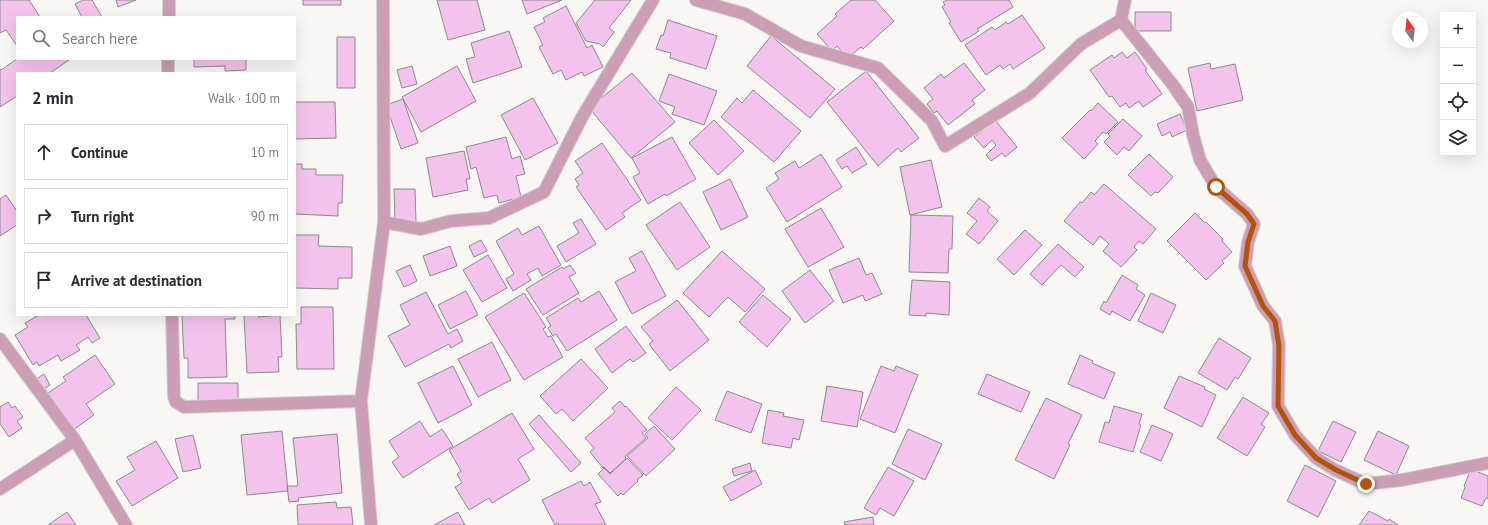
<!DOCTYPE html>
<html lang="en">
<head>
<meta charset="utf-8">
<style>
  :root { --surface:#fff; --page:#f2f2f3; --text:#2b2b33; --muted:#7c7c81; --line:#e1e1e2 }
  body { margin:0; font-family:"PT Sans",sans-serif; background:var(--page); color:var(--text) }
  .controls { position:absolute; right:12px; top:12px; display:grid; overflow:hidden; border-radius:0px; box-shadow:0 4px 16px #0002 }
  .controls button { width:36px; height:36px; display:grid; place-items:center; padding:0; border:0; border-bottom:1px solid var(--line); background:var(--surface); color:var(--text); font:20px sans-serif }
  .compass { position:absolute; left:1392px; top:12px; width:36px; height:36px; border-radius:50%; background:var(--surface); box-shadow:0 4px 16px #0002; rotate:345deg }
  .stop { position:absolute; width:12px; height:12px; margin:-9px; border:3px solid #b45309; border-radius:50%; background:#fff }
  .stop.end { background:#b45309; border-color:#fff; box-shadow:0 1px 4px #0008 }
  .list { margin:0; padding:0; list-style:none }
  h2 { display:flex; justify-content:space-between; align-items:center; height:52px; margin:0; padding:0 16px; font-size:17px }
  h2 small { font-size:13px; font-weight:400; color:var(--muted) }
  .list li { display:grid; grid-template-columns:26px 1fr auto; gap:12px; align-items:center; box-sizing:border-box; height:56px; margin:0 8px 8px; padding:0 8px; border:1px solid var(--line); border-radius:0px }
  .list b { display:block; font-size:15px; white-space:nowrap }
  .list em { font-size:13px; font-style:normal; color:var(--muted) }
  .icon { flex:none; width:22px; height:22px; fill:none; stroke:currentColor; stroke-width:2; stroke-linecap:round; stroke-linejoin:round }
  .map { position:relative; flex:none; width:1488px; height:525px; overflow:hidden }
  .search { position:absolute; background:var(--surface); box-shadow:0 4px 16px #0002; left:16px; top:16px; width:280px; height:44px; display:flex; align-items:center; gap:10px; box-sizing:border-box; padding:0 14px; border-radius:0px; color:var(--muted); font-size:15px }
  .panel { position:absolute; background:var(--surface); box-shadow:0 4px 16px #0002; left:16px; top:72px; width:280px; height:244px; border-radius:0px }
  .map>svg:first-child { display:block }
  .building { fill:#f4c3ed; stroke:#8c898b }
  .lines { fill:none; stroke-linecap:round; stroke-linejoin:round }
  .street-casing { stroke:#d6d4d2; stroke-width:14 }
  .street { stroke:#cb9eb5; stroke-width:12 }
  .route { stroke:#b45309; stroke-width:5 }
</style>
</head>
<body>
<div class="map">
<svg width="1488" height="525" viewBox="0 0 1488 525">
  <rect width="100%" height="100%" fill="#f9f7f4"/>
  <path class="building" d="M0,0H29L40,17H17V46L6,30L0,33Z
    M83,0H92L102,17H82L75,4Z
    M116,0H136L118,7Z
    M303,0H341V5H303Z
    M437,0H477L485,30L448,40Z
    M522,0H562L527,14Z
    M595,0H631L609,28L614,32L603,47L600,44L586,41L576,23Z
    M851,0H875L894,21L863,49L861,47L848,58L837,46L832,51L817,34L837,16L835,14Z
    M947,0H1009L1013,7L977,29L979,31L961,42L949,23L951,22L942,7L945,5L943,2Z
    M566,6L587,48L592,45L603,67L584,76L582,72L566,80L561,70L553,74L539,47L543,45L534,27L545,22L543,18Z
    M1135,12H1171V31H1135Z
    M1022,15L1045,48L1013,69L1010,64L1003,69L1000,65L986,75L965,45L992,27L995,30L1006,22L1008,24Z
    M668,20L717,36L706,69L670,58L671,53L656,49L661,35L663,36Z
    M509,31L522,67L473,83L466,59L475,57L471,43Z
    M771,36L835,89L810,118L747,66Z
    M337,37H355V88H337Z
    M1122,52L1127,58L1135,52L1147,69L1145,70L1162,94L1143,107L1139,101L1129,108L1126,103L1120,107L1112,96L1109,97L1090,70L1112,55L1114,58Z
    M17,59H68L69,60L50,73H17V96L0,107V69L1,70Z
    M194,59H246V70L225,71V66L194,67Z
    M964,63L985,90L972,100L975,104L948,125L937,111L934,113L927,104L933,99L924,88L941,74L944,78Z
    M1210,63L1211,69L1235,64L1243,100L1197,111L1188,68Z
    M412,66L417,84L402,88L397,70Z
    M457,66L476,101L421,132L402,97Z
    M866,71L919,138L901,152L898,148L878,166L827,102Z
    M632,73L675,122L631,158L589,108Z
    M669,74L717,91L704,125L672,114L675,107L659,101Z
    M753,90L801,131L774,162L721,117L737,98L742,103Z
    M533,98L558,143L525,160L501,115Z
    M403,99L418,143L401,149L386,105Z
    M295,102H335L336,138L295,139Z
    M1098,103L1118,122L1106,134L1103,132L1095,141L1098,144L1084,159L1062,138L1090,110L1091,111Z
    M1180,114L1187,130L1172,137L1170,132L1162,136L1157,124Z
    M1123,119L1142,136L1129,151L1124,147L1117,155L1104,142L1110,136L1108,134Z
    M714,120L744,151L718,175L689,143Z
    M995,120L1017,147L1005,157L1002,153L991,161L986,155L996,145L992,140L984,148L974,137Z
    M506,137L512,159L520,156L525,174L516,176L521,197L499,203L497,195L484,198L476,167L471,169L466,147Z
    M672,137L696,179L666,196L665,194L648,204L633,177L640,173L632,158Z
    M602,143L641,200L622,213L625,217L606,230L576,187L579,185L575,179L583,173L575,161Z
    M856,147L867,164L852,173L847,166L842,169L836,160Z
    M464,151L470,179H466L468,190L433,197L426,158Z
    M821,154L842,187L787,222L766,188L779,179L775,173L795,161L799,168Z
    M1149,154L1173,177L1158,193L1155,192L1151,196L1128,175Z
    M931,160L942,207L910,215L900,167Z
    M295,164H302V169H316V175H343L342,203H338V216L295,214Z
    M730,179L748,217L721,230L703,192Z
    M1104,184L1156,229L1143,244L1139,241L1134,247L1137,250L1121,267L1103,251L1109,244L1100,236L1093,245L1064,221L1080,202L1082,203L1091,192L1094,195Z
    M394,189H415L416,222H395Z
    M6,195L17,211V225L0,236V199Z
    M979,198L990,207L987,211L998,221L979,244L966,234L977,221L967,213Z
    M680,202L710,247L677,270L646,225Z
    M821,208L844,247L808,267L785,229Z
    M1195,213L1205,223L1206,222L1223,239L1222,241L1232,252L1222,261L1224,263L1206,280L1167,241Z
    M911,215L953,216L952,249H949L948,273L909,272Z
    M581,219L596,244L566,262L557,246L579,233L573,223Z
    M539,226L561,265L542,276L538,268L527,274L531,280L513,291L506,279L514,274L496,241L518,228L522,235Z
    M1025,230L1042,245L1014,275L997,259Z
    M295,235H319L318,246L352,247V278H338V289L295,288Z
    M481,240L487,251L474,257L469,246Z
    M1058,244L1084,267L1075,277L1061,265L1042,285L1030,274Z
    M450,246L457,266L430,276L423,256Z
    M642,251L666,296L632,314L615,282L636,271L629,258Z
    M722,251L765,289L745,312L728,297L709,317L683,293Z
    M488,255L507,288L482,302L463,270Z
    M859,258L866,275L872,273L882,294L865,301L863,295L843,303L829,270Z
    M410,265L417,281L404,287L396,271Z
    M570,265L576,273L569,277L579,293L543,315L526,289L562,267L563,269Z
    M810,270L834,301L805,323L782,291Z
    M1122,275L1138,285L1136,289L1145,295L1130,321L1112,311L1110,315L1100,309L1104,301L1106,303Z
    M912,280L950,282L949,315L926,313V316L909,315Z
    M466,291L478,315L450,329L438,305Z
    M599,291L617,320L567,351L556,334L553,336L548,328L551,326L546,318L578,298L581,302Z
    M426,292L448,334L457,329L463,341L451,348L449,344L405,367L388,336L410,325L400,305Z
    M524,293L546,327L543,329L548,337L551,336L563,357L524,380L485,317Z
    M1151,293L1176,305L1163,333L1138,321Z
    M763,295L791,319L767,347L739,322Z
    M677,300L709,340L670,371L649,344L653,341L641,327Z
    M301,307H333L334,369H297L296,324H301Z
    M39,315H86L100,338L92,343L88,337L76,345L80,350L61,361L58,355L39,366L37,362L33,365L15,335L28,327L25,323Z
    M182,315H235V319H225L227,377L188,378V358H184Z
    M244,315H258V317L280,315L282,357H278L279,372L247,373Z
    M626,326L646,353L633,362L630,359L612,373L595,349Z
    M1219,338L1251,358L1238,379L1235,377L1227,390L1198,373Z
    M492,342L511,380L478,397L458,359Z
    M95,355L115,384L86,404L94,415L73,430L48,393L66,381L63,377Z
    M1080,355L1093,361L1092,363L1115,373L1104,399L1068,384Z
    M581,359L608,388L573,421L562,409L556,414L540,396Z
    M453,366L472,405L438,423L418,383Z
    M881,366L894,371L896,366L918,375L895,433L860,419Z
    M44,374L50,385L42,390L35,380Z
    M987,374L1030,392L1021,412L978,394Z
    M1179,376L1205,387L1204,389L1216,395L1202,427L1164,408Z
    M198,383H238V404H198Z
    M827,386L863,392L857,427L821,421Z
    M676,387L701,410L672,440L648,418Z
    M727,391L762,404L751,433L715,420Z
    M1243,397L1269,413L1261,424L1265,427L1247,456L1217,438Z
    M1046,398L1082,415L1068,444L1070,445L1054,479L1015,460Z
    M620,401L625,407L626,406L647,430L642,433L646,438L625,456L626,459L610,473L604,467L603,468L590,452L594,448L585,438L615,412L612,408Z
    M8,402L12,408L15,406L23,417L17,421L22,428L9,437L0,424V407Z
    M1114,406L1142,414L1139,424L1141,425L1133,452L1099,442L1105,422L1109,423Z
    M768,410L784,413L783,416L804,420L799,440L793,438L791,448L762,443Z
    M512,413L534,449L518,459L530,480L492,503L489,498L469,510L455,487L462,483L457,474L461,471L449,450Z
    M539,415L581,463L571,472L529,424Z
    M420,421L430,437L442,429L453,446L403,478L392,462L399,457L389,441Z
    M1333,421L1356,432L1341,462L1318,451Z
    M1152,425L1173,434L1161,461L1140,452Z
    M654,426L675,449L646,476L627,456L648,438L645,434Z
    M908,429L942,444L925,480L892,464Z
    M282,431L288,491L247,495L241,435Z
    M1378,431L1409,446L1396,475L1364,460Z
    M337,434L342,493L298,498L299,501L289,502L287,486H298L293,438Z
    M193,435L201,468L183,472L175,439Z
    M156,441L178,478L132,506L116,481L135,470L127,457Z
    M627,458L643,475L637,480L638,481L623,495L621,493L618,496L598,474L604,468L610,474Z
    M750,463L752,471L734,476L732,469Z
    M1305,465L1336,481L1318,517L1287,501Z
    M888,467L914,481L894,516L880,508L876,515L864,508Z
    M1471,469L1488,476V499L1486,498L1482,506L1461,498L1465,487L1464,486Z
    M755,470L762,484L731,501L723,487Z
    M581,481L584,486L590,482L601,502L595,504L606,525H559L558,523L555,525L542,500Z
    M336,502L337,508L351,507L353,525H298L297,505Z
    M1369,511L1388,521L1389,519L1398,525H1359Z
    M67,512L76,525H48Z
    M458,512L465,525H434Z
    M873,517L874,525H845L844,522Z"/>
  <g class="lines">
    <defs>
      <path id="street" d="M696,0L745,14L801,46L878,68L932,121L945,146L1030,93L1081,44L1121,20L1125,0
        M169,17V0
        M1121,20L1173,85L1188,107L1193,135L1200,160L1216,187L1247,214L1254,224L1248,242L1245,266L1263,306L1275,321L1279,345L1278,406L1295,435L1316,458L1335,470L1366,484L1402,480L1488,463
        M168,73V59
        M384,222L421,229L451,221L489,218L544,192L582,117L653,0
        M172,315L174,397L176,402L184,407L361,401
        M0,339L75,440L126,525
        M0,489L75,440
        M371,525L361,401L384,222L383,0"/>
    </defs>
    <use href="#street" class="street-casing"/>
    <use href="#street" class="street"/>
  </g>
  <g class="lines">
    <path class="route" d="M1216,187L1247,214L1254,224L1248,242L1245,266L1263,306L1275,321L1279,346L1278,406L1295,435L1316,458L1336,470L1366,484"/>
  </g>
</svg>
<div class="controls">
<button>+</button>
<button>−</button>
<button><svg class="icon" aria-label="locate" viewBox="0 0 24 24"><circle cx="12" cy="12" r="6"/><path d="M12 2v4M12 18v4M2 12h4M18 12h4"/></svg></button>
<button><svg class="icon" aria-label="layers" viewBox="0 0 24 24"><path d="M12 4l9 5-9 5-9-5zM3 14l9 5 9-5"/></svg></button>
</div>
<svg class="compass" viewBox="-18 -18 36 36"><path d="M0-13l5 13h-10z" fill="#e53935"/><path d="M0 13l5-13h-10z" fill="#7c7c81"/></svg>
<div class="stop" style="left:1216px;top:187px"></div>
<div class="stop end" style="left:1366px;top:484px"></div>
<div class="search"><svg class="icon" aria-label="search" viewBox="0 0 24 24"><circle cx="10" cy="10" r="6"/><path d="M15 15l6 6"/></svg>Search here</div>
<section class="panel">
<h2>2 min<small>Walk · 100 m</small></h2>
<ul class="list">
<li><svg class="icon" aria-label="ahead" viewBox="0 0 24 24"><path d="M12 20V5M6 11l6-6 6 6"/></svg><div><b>Continue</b></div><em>10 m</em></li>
<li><svg class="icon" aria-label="right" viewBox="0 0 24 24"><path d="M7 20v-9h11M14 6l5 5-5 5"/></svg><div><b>Turn right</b></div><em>90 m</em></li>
<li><svg class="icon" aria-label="arrive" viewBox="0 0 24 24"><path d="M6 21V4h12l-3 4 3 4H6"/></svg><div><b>Arrive at destination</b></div></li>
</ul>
</section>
</div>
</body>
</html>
